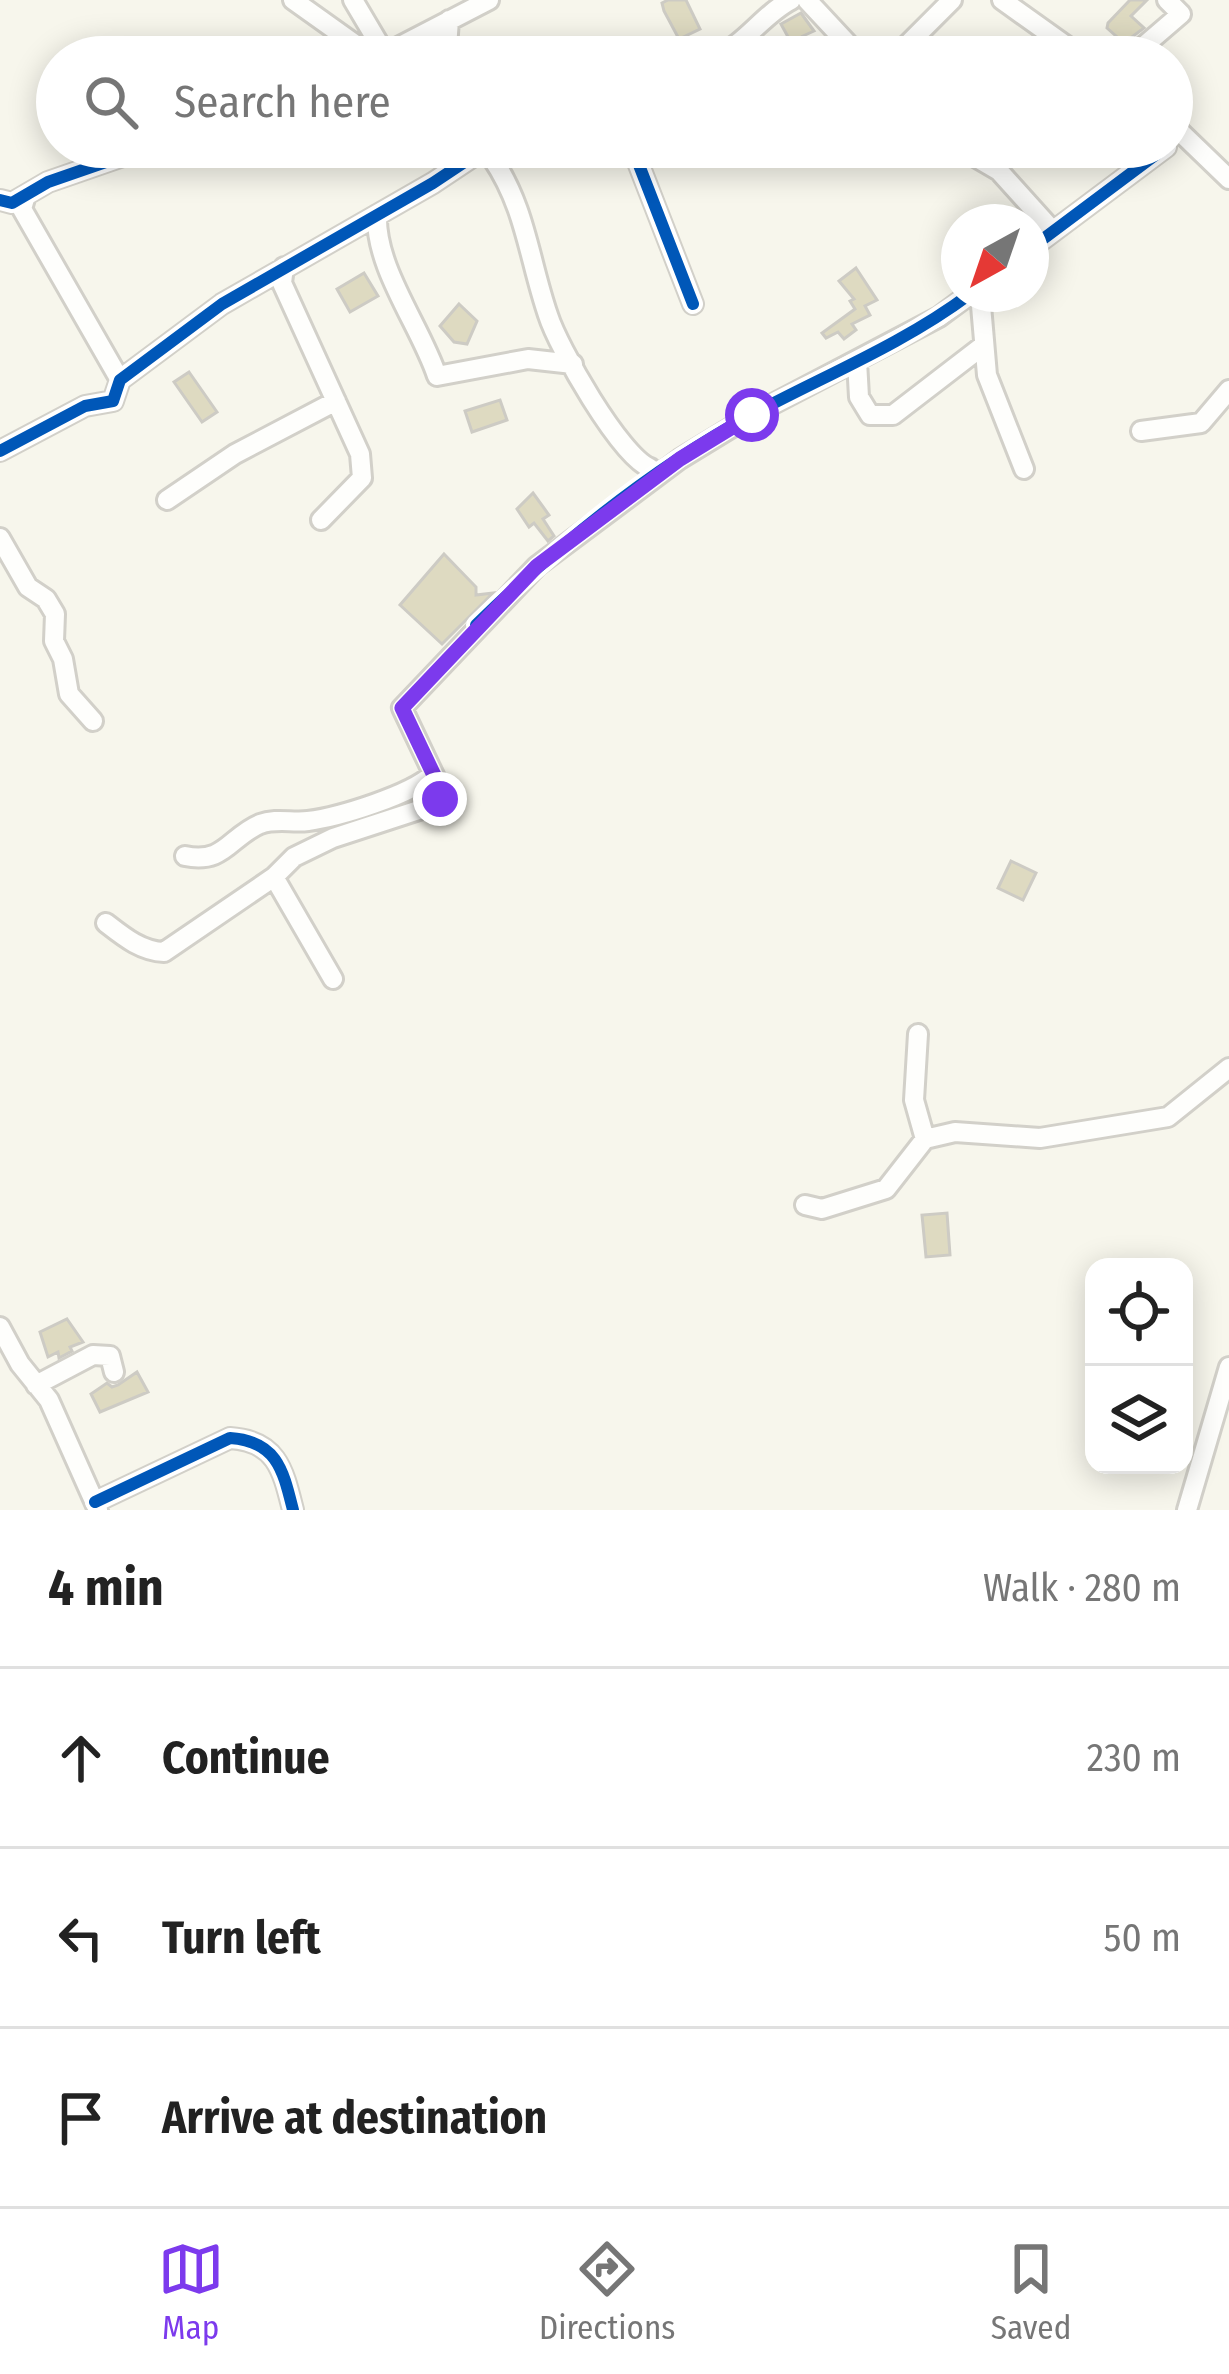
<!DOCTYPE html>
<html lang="en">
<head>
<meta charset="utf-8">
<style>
  :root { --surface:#fff; --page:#f2f2f2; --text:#222; --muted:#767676; --line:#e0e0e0; --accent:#7c3aed }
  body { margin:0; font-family:"Fira Sans Condensed",sans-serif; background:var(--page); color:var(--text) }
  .controls { position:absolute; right:36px; bottom:36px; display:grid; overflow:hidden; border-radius:24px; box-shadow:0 6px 30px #0003 }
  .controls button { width:108px; height:108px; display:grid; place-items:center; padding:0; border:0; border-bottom:3px solid var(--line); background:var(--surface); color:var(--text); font:60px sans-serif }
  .compass { position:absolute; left:941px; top:204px; width:108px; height:108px; border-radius:50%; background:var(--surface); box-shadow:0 6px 30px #0003; rotate:220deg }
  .stop { position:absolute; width:36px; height:36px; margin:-27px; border:9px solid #7c3aed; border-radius:50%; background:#fff }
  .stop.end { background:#7c3aed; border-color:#fff; box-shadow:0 3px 12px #0008 }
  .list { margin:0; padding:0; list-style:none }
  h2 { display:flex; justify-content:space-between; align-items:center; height:156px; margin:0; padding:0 48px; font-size:51px }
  h2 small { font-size:39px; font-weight:400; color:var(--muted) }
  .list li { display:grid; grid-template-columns:78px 1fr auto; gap:36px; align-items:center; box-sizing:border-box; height:180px; padding:0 48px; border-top:3px solid var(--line) }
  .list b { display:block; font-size:45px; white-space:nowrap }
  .list em { font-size:39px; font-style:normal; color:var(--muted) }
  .icon { flex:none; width:66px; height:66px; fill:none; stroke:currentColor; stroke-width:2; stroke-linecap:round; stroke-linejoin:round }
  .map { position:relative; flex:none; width:1229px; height:1510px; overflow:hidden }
  .search { position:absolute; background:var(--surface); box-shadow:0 6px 30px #0003; left:36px; right:36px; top:36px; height:132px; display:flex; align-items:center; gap:30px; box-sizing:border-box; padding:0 42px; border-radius:66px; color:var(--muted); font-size:45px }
  .sheet { height:696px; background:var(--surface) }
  nav { display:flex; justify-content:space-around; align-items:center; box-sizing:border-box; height:168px; border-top:3px solid var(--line); background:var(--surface); font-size:33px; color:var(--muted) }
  nav a { display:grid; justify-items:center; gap:6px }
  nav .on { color:var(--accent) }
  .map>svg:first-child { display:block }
  .building { fill:#dedac1; stroke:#cdcbc4; stroke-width:3 }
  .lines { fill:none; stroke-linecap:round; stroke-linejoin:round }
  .minor-casing { stroke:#d2d0c9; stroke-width:24 }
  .minor { stroke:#fefefc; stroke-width:18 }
  .cycleway-casing { stroke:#fff; stroke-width:20 }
  .cycleway { stroke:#0057b8; stroke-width:12 }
  .route { stroke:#7c3aed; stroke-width:15 }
</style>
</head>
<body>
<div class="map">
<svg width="1229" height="1510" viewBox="0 0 1229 1510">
  <rect width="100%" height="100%" fill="#f7f6ec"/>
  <path class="building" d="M668,0H686L700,29L679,39L664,11L662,3Z
    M1130,0H1147L1131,16L1144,28L1124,43L1107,28L1108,23Z
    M801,13L814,31L803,36L820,57H799L781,24Z
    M856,268L877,300L865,306L870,315L852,324L856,330L844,339L838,332L826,338L822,333L855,309L850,301L854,299L839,281Z
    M364,273L378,296L350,312L337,289Z
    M459,304L477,321L467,344L454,342L440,326Z
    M189,372L217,412L202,422L174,382Z
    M500,400L507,420L472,432L465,411Z
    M533,493L549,515L543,519L554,536L548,541L534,523L529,527L517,509Z
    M444,554L476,587V595L493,593L442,644L400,605Z
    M1011,861L1036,873L1023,900L998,888Z
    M947,1213L950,1255L926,1257L922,1215Z
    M67,1319L83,1342L70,1347L72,1351L59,1358L58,1352L48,1357L40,1332Z
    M137,1372L148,1392L100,1412L91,1394L107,1383L112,1387L118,1385Z"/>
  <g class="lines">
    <defs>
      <path id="minor" d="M293,0L373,57
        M353,0L385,54
        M807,0L860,57
        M1002,0L1082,57
        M449,20L447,47L452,57
        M379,57L489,0
        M715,57C746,44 762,15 791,0
        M895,57L952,0
        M1131,57L1181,14L1167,0
        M1172,124L1229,179
        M492,147V158C526,208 529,260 548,315C558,347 620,456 650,468
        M632,147L693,304
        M958,147L999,171L1053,231
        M26,195L22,209L120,380
        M0,200L12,203L48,182L149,147
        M377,215C375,268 421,327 437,376L528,359L573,364
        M1031,248L1166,147
        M284,267L282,283L360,454L362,478L321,520
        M980,294L987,375L1024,469
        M857,361L859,397L870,415H893L984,345
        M1141,431L1201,423L1229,390
        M0,451L85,406L113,401L120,380L222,304L433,183L487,147
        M167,500L235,454L336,401
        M0,538L28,587L46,599L55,614L54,641L63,659L69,694L93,721
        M185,856C225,864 229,837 260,824C276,818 292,823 308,821C339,817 411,795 433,774
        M274,877L333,979
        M106,923C124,937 141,951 164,952L274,877L294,857L333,838L431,806L440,799L441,790L402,708L537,566L680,459L752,415L939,317L970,294
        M918,1034L914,1100L925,1139L955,1132L1040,1138L1168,1117L1229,1068
        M805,1205L822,1209L886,1189L925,1139
        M0,1327L20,1364L49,1400L98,1510
        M36,1385L93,1355L110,1356L114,1372
        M95,1502L230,1438C277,1441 283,1470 293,1510
        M1187,1510L1229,1367"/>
    </defs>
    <use href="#minor" class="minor-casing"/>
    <use href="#minor" class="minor"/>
    <defs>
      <path id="cycleway" d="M632,147L693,304
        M0,200L12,203L48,182L149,147
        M1031,248L1166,147
        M0,451L85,406L113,401L120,380L222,304L433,183L487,147
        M476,625C558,545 652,468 753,414C826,375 903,344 970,294
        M95,1502L230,1438C277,1441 283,1470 293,1510"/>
    </defs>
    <use href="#cycleway" class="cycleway-casing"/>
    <use href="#cycleway" class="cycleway"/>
  </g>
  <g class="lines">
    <path class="route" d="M440,799L441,790L402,708L537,566L680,459L752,415"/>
  </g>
</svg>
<div class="controls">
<button><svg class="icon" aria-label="locate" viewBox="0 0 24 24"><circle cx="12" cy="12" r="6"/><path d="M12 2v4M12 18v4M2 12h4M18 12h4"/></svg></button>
<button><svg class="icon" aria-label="layers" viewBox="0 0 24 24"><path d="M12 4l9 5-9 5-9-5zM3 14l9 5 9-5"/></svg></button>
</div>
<svg class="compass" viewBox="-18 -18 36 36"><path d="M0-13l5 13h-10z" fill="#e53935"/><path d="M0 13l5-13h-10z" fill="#767676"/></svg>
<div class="stop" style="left:752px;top:415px"></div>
<div class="stop end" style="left:440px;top:799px"></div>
<div class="search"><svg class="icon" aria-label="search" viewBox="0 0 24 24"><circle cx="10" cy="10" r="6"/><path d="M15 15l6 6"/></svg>Search here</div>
</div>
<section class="sheet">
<h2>4 min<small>Walk · 280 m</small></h2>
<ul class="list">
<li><svg class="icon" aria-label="ahead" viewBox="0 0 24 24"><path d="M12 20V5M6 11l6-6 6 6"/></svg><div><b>Continue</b></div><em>230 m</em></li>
<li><svg class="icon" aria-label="left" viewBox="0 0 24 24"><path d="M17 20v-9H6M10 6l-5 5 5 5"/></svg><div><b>Turn left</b></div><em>50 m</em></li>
<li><svg class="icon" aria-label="arrive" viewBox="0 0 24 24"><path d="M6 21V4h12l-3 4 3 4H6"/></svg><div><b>Arrive at destination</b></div></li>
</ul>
</section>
<nav>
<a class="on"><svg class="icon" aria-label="map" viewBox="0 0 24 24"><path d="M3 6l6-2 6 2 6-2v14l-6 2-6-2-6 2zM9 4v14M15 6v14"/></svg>Map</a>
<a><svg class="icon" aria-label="directions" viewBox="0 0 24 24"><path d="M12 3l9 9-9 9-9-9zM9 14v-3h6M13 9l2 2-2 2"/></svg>Directions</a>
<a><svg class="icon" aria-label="saved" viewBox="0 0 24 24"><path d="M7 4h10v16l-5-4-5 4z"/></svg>Saved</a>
</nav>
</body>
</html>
